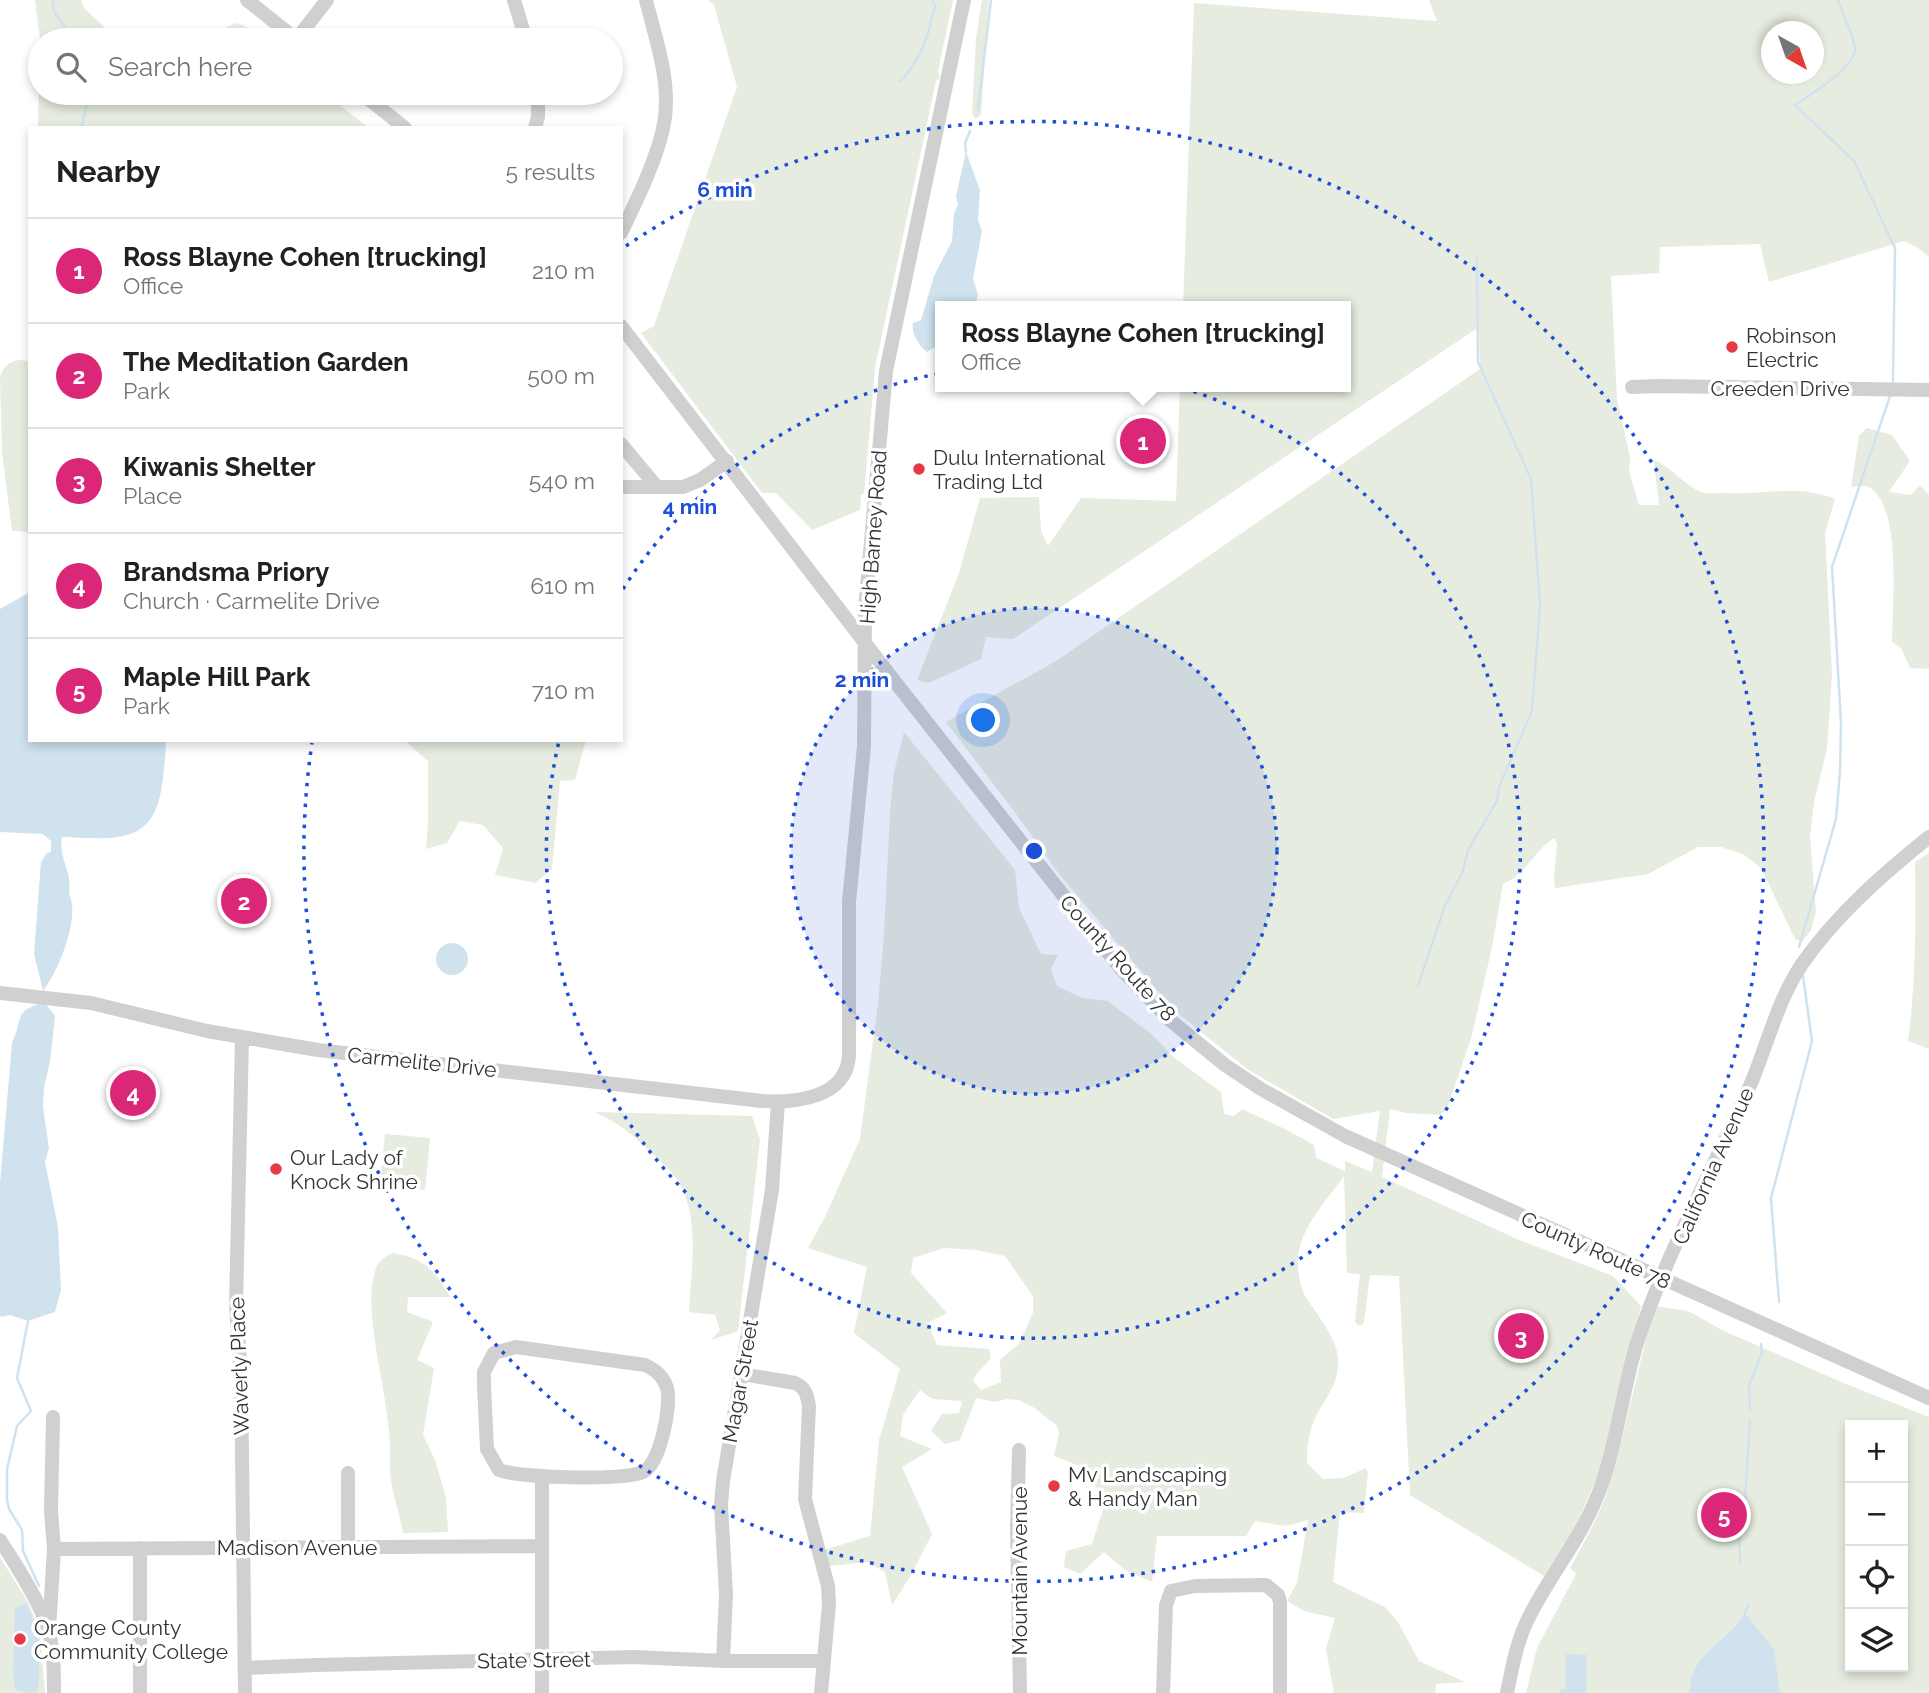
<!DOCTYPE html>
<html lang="en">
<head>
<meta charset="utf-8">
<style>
  :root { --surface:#fff; --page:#f6f6f6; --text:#202124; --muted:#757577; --line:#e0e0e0; --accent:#db2777 }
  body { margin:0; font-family:Raleway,sans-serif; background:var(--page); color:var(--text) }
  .controls { position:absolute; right:21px; bottom:21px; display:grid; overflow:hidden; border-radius:0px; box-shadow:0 4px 10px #0003 }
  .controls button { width:63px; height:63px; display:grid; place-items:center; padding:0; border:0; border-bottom:2px solid var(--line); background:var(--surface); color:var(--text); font:35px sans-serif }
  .compass { position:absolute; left:1761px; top:21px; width:63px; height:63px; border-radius:50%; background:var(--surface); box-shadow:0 4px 10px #0003; rotate:140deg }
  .you { position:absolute; left:984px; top:721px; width:24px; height:24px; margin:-18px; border:5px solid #fff; border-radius:50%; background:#1a73e8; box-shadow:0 0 0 10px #1a73e833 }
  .badge { display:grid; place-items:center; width:46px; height:46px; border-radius:50%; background:var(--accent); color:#fff; font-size:23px; font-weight:700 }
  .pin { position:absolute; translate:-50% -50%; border:4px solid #fff; box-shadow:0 2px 7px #0006 }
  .popup { position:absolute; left:935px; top:301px; width:416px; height:91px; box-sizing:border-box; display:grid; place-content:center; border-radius:0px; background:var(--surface); filter:drop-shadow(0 2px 5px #0005); font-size:23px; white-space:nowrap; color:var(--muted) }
  .popup b { font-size:26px; color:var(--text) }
  .popup::after { content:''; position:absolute; left:50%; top:100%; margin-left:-14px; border:14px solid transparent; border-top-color:var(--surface) }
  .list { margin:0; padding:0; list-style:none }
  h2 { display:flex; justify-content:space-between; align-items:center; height:91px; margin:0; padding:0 28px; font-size:30px }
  h2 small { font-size:23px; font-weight:400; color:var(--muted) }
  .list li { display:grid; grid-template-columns:46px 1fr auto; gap:21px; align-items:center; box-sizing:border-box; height:105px; padding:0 28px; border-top:2px solid var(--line) }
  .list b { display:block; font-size:26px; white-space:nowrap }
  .list p { margin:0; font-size:23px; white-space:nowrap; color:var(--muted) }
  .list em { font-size:23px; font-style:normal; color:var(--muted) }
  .icon { flex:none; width:38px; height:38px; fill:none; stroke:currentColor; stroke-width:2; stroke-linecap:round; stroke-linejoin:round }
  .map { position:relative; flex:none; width:1929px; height:1693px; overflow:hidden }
  .search { position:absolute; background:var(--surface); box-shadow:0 4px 10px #0003; left:28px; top:28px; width:595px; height:77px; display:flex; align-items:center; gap:18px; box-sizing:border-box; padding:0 24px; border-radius:38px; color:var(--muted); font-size:26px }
  .panel { position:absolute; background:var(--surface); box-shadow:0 4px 10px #0003; left:28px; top:126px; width:595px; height:616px; border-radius:0px }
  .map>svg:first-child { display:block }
  .green { fill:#e6ecdf; fill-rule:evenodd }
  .water { fill:#cfe2ee }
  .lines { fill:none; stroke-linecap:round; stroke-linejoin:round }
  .stream { stroke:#cfe2ee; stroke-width:2.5 }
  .minor { stroke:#d0d0d0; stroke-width:14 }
  .ring { fill:none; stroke:#1d4ed8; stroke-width:3.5; stroke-dasharray:3.5 7 }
  .poi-dot { fill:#e63946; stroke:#fff; stroke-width:2.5 }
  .labels { text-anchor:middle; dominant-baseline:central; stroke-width:7; stroke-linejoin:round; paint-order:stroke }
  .poi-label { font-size:21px; fill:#333; stroke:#fff; text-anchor:start }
  .street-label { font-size:21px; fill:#333; stroke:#fff }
  .centre { fill:#1d4ed8; stroke:#fff; stroke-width:3.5 }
  .ring-label { font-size:21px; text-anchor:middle; font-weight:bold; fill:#1d4ed8; stroke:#fff; stroke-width:7; stroke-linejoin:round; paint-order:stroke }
</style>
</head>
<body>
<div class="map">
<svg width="1929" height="1693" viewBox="0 0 1929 1693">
  <rect width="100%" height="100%" fill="#fff"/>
  <path class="green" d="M35,0H81L84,8L118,40H40V93H324L369,128H38L40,40Z
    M708,0H953L938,71L940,78L936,81L875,368L864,494H861L860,510L812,530L776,493H762L641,333L654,326L737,87L714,5Z
    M982,0H989L981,115L975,119L972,113L976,39Z
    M1429,0H1929V257L1918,248L1904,241L1769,282L1760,244L1660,247L1659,273L1611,276L1617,399L1630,457L1629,471L1639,505H1659L1654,460C1672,467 1685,487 1704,493C1711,494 1719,493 1726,493C1765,495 1798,484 1835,499L1825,533L1832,674L1827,749L1814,802L1810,837L1816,912L1811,930L1802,942L1795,939L1761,868L1743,854L1721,847H1698L1648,874L1555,888L1554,879L1557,843L1554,838C1535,850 1524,876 1503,884L1492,947L1472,1035L1447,1109L1440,1115L1406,1113L1390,1109L1382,1177L1517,1239L1613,1276L1641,1306L1601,1468L1574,1530L1544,1576L1410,1495L1399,1276L1370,1275L1364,1322L1362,1325H1357L1355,1321L1360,1274L1347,1273L1344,1176C1318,1212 1285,1242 1303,1291C1306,1300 1315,1309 1320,1318C1328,1330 1339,1347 1338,1362C1338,1389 1323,1399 1314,1421C1308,1435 1307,1448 1307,1463L1323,1479L1344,1478L1366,1468L1368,1472L1364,1513L1340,1512L1333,1582L1385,1607L1398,1622L1419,1661L1465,1682L1436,1684L1435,1693H1334L1326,1649L1335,1618L1304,1611L1287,1601L1297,1583L1308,1520L1286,1526L1255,1521L1246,1536H1157L1152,1582L1125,1570L1104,1552L1080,1574L1064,1567L1066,1551L1092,1544L1105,1503L1092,1479L1082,1467L1054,1456L1059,1433L1057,1426L1035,1408L1019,1400L1007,1399L995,1402L976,1398L960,1440L945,1444L931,1431L942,1414L959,1413L962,1401L932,1399L920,1390L903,1415L900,1436L932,1449L902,1467L932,1534L911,1575L892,1605L885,1572L867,1562L830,1566L824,1550L870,1536L879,1440L900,1369L854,1333L867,1267L808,1248L825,1217L860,1139L878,1004L884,935L890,811L894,772L904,732L1015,870L1019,908L1041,954L1058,955L1051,969L1057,986L1082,998L1108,1001L1150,1033L1176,1059L1221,1092L1224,1114L1234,1116L1242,1109L1285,1129L1314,1145L1316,1158L1345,1171V1161L1372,1172L1380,1111L1333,1119L1247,1069L1174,1010L1059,874L1014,811L946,722L1056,661L1480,369L1479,327L1013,639L986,637L981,659L929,683L917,680L959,573L980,498L1039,497L1041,531L1048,546L1081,498L1176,501L1180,387H1346V306H1183L1194,3L1437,21ZM1772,32H1814V74H1772ZM944,1248L977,1250L1005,1256L1033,1296V1313L1019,1344L1000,1360L1001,1382L981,1390L973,1381C977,1370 985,1367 991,1358L989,1349L937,1345L927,1323L947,1313L911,1273L913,1258Z
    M237,23L257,31L264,40H212L226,27Z
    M18,360L30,361V532L12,531L2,452L0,378C3,367 7,363 18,360Z
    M1867,428L1892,435L1910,461L1889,492L1911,495L1920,485L1929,495V669L1910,668L1901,648L1892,642C1892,607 1902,513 1872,489C1867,485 1858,486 1851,487L1859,436Z
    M404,740H586L575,780L560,781L552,869L535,883L495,875L503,848L483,825L460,821L447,843L426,849L428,823V761Z
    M1929,853V1049L1908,1041C1916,981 1916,922 1915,862Z
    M234,891H255L254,916H234Z
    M595,1112L752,1116L760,1140L738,1331L711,1340L720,1330L715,1315L689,1312C691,1269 702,1213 674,1175C667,1167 658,1160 651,1152C633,1135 617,1122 595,1112Z
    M385,1134L430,1138L425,1190L380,1185Z
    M393,1253C425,1258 435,1271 450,1297H408L407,1312L433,1322L417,1360L434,1368L423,1435L435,1460L446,1497L448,1532L403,1533C400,1515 393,1496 391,1480C389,1468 391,1455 390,1442C389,1426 386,1410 384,1394C379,1362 363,1296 377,1266C381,1259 386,1256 393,1253Z
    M1655,1306L1688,1311L1724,1331L1846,1384L1929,1417V1693H1526L1537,1648L1576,1574L1570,1568C1583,1544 1597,1520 1606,1495C1626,1433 1637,1368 1655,1306ZM1850,1425H1903V1667H1850Z
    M0,1557L29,1604L40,1633L45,1693H0Z"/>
  <path class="water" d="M966,152L980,190L978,220L982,231L973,279L978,295L975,306H940V338L936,342L935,347L927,352C918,345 911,333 913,323L921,320L934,276L952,241L954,214L958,204L956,196Z
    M30,592V740H166C166,753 164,766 163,779C159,809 151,833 117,837C100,840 80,837 62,837C58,860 73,871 69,894C81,917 58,972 43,991L34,954L41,862L47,853L51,852V841L43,834L0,832V609Z
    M436 959a16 16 0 1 1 32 0a16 16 0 1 1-32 0Z
    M44,1002L55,1016L50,1062L44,1087L43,1107L49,1148L45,1162L58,1227L61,1290L55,1312L28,1321L10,1315L1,1317L0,1315V1183L12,1043C24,1018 12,1012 44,1002Z
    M26,1603L39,1633V1683L37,1691L28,1693L15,1690L13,1672L15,1608Z
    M1745,1613L1774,1650L1780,1693H1690C1687,1655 1732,1639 1745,1613Z
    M1566,1654L1587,1655L1586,1693H1560V1689H1565Z"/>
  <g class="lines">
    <path class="stream" d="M53,0L54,12L74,40
      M1838,0C1842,13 1854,36 1855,48C1856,67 1810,95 1795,105L1854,161L1895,248L1893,381
      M900,81C915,68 923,49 929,30C931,21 931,15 936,8L932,0
      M978,109L991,0
      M81,128L90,93
      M966,152L965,143L970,131
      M1799,947L1836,819L1840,771L1841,723L1832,567L1890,396
      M1418,985L1445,906L1463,871L1468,850L1497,801L1499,787L1532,711L1540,605L1531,479L1478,362L1477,258
      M1779,1302L1771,1198L1812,1041L1803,976
      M28,1321L17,1378L31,1411L17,1426L7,1469V1500L9,1509L22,1530L23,1551L39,1586
      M1750,1409L1749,1385L1762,1353L1761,1344
      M1740,1563L1739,1528L1745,1500L1750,1420
      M1745,1613L1748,1605"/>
    <path class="minor" d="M247,0L297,40
      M514,0L526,40
      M296,40L327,0
      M361,93L405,128
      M535,128L538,117V93
      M621,233C636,202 661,151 665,117C670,78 655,37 646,0
      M621,326L892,678L1122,970L1170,1020L1225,1065L1261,1089L1345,1136L1929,1398
      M1632,387L1657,386L1929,390
      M621,444L657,487
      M621,487H683L700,480L727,461
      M0,993L91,1003L207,1031L318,1050L762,1101C796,1103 846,1098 849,1056V902L864,746L865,610L886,371L964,0
      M242,1038L236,1307L241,1375L245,1693
      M516,1347L645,1365C656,1370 663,1376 667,1388C672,1404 660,1465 643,1472C624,1481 520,1478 499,1470L487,1449L484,1386V1372L494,1353Z
      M742,1374L795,1383C806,1388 807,1395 809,1406L805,1499L828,1586L829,1604L821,1693
      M1019,1450L1017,1528L1020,1693
      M0,1540C15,1563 43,1606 49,1632C54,1652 54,1673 54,1693
      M348,1547V1473
      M54,1549L541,1546
      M49,1630L54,1549L51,1511L53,1417
      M723,1661L726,1594L721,1505L723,1481L772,1190L778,1102
      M245,1668L317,1665L634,1657L723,1661H824
      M140,1693V1548
      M542,1693V1477
      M1163,1693L1166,1605L1171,1591L1195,1586L1266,1585L1278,1595L1280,1602V1693
      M1507,1693C1512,1668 1517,1640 1529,1617C1551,1573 1581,1539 1599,1492C1617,1444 1622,1392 1637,1343C1666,1253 1714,1168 1752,1081C1768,1042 1778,1000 1802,964C1836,915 1883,874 1929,837"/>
  </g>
  <circle cx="1034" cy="851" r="243" fill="#1d4ed8" fill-opacity=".12"/>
  <g class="ring">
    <circle cx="1034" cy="851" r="243"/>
    <path d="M623 589A487 487 0 1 1 559 741"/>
    <path d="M626 246A730 730 0 1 1 312 743"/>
  </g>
  <g class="poi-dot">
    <circle cx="1732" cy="347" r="7"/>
    <circle cx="919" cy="469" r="7"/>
    <circle cx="276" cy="1169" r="7"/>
    <circle cx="1054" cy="1486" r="7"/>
    <circle cx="20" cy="1639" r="7"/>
  </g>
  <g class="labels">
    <g class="poi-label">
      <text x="1746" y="335">Robinson<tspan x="1746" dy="24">Electric</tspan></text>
      <text x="933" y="457">Dulu International<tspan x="933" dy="24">Trading Ltd</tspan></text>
      <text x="290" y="1157">Our Lady of<tspan x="290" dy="24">Knock Shrine</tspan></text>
      <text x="1068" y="1474">Mv Landscaping<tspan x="1068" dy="24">&amp; Handy Man</tspan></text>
      <text x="34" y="1627">Orange County<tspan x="34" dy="24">Community College</tspan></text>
    </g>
    <g class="street-label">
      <text x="1780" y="388">Creeden Drive</text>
      <text transform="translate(873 537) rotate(-86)">High Barney Road</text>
      <text transform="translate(1118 958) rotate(48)">County Route 78</text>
      <text transform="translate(422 1062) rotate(6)">Carmelite Drive</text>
      <text transform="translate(1713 1166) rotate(-66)">California Avenue</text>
      <text transform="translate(1596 1250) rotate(24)">County Route 78</text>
      <text transform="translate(239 1366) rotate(-92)">Waverly Place</text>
      <text transform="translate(740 1381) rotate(-80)">Magar Street</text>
      <text x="297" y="1547">Madison Avenue</text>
      <text transform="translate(1019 1571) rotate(-90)">Mountain Avenue</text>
      <text transform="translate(534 1660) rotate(-1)">State Street</text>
    </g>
  </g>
  <circle cx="1034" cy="851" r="10" class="centre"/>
  <g class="ring-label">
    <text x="725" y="197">6 min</text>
    <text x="690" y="514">4 min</text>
    <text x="862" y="687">2 min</text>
  </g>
</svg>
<div class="controls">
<button>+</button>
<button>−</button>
<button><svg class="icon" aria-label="locate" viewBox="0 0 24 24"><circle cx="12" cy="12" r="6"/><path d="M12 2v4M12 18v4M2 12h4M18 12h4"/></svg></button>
<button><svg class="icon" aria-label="layers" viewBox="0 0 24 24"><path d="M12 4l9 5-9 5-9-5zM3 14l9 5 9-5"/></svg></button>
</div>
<svg class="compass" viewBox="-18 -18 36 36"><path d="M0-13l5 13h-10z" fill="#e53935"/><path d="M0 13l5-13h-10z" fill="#757577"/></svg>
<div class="you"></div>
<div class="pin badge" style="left:1143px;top:441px">1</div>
<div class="popup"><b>Ross Blayne Cohen [trucking]</b>Office</div>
<div class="pin badge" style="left:244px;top:901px">2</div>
<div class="pin badge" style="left:1521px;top:1336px">3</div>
<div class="pin badge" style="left:133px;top:1093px">4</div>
<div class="pin badge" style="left:1724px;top:1515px">5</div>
<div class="search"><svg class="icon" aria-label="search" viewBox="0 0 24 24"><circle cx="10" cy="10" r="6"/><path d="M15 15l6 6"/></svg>Search here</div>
<section class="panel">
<h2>Nearby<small>5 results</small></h2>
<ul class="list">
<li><span class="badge">1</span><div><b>Ross Blayne Cohen [trucking]</b><p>Office</p></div><em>210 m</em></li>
<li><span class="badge">2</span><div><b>The Meditation Garden</b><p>Park</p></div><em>500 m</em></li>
<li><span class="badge">3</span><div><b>Kiwanis Shelter</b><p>Place</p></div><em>540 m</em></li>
<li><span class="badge">4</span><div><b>Brandsma Priory</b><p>Church · Carmelite Drive</p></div><em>610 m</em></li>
<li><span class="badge">5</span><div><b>Maple Hill Park</b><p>Park</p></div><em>710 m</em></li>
</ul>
</section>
</div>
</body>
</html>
